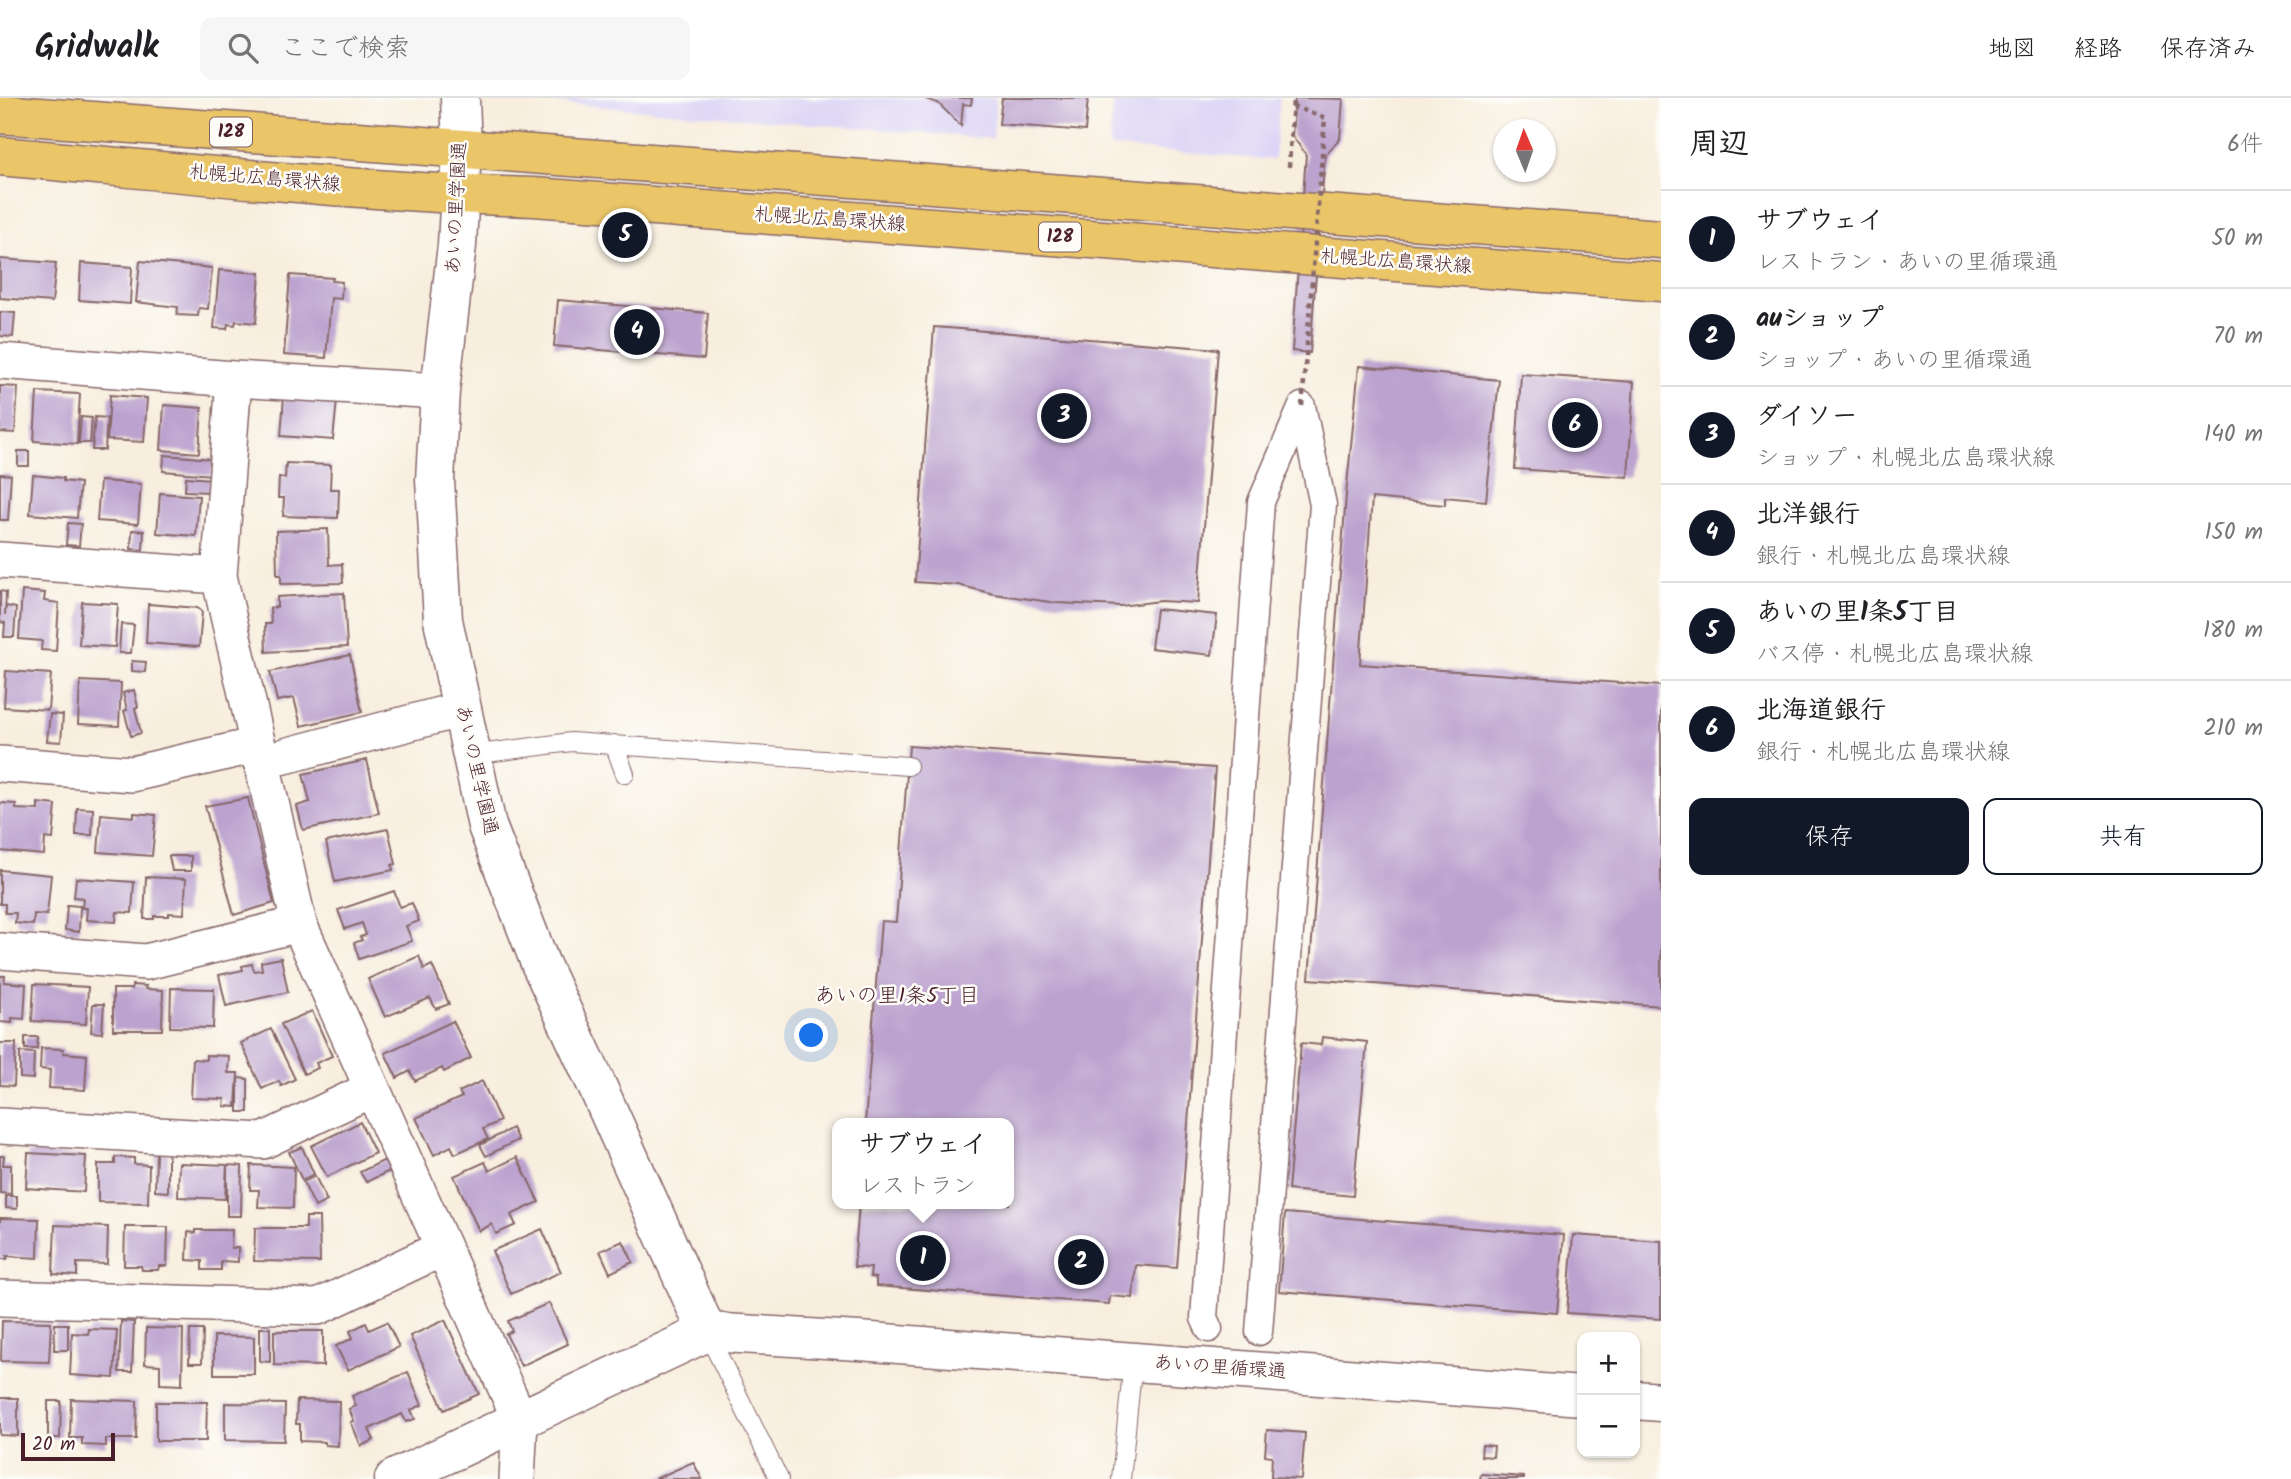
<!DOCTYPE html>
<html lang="ja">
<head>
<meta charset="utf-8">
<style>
  :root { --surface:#fff; --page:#f6f6f6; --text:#202124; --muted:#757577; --line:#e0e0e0; --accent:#111827 }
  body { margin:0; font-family:Kalam,"Klee One",sans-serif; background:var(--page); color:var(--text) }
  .controls { position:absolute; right:21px; bottom:21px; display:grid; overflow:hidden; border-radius:14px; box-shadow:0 2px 5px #0004 }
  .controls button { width:63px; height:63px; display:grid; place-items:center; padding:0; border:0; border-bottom:2px solid var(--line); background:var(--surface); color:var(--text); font:35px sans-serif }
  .compass { position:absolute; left:1493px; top:21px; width:63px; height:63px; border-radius:50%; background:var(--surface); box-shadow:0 2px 5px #0004; rotate:358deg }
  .scale { position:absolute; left:21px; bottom:18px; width:94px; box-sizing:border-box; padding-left:7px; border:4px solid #4a1f2b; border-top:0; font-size:19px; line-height:24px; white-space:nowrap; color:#4a1f2b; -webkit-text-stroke:5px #fdfcf7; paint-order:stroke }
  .you { position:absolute; left:812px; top:938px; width:24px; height:24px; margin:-18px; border:5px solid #fff; border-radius:50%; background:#1a73e8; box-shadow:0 0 0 10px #1a73e833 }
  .badge { display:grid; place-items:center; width:46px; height:46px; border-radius:50%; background:var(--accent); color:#fff; font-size:23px; font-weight:700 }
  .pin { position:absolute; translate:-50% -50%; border:4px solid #fff; box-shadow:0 2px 7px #0006 }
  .popup { position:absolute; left:832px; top:1020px; width:182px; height:91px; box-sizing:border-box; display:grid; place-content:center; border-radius:14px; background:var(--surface); filter:drop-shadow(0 2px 5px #0005); font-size:23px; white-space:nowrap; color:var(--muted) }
  .popup b { font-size:26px; color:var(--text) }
  .popup::after { content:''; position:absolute; left:50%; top:100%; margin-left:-14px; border:14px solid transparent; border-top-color:var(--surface) }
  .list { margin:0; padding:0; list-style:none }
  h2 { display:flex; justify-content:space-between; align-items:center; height:91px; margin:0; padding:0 28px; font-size:30px }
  h2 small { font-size:23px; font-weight:400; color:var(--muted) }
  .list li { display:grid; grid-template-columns:46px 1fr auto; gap:21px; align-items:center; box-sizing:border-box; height:98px; padding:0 28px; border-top:2px solid var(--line) }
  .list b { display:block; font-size:26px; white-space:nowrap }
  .list p { margin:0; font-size:23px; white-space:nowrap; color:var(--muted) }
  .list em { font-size:23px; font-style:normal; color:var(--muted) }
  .actions { display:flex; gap:14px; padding:21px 28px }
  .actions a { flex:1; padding:16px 0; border:2px solid var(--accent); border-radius:14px; text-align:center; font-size:24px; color:var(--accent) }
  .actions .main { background:var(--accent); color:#fff }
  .icon { flex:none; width:38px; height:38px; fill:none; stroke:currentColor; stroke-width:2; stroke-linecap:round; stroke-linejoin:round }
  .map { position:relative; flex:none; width:1661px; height:1381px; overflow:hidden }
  header { display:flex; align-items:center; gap:42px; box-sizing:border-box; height:98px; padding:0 35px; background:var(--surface); border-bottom:2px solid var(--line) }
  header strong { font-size:33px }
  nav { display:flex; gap:38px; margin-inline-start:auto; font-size:24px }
  .search { width:490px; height:63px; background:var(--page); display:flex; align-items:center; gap:18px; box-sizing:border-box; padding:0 24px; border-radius:14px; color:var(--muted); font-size:26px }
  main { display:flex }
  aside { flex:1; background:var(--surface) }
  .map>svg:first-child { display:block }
  .built { fill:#ddd5f6 }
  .building { fill:#bca3cf }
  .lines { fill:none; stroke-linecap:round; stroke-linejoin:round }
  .service-casing { stroke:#87676a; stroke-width:20 }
  .pedestrian-casing { stroke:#87676a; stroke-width:29 }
  .minor-casing { stroke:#87676a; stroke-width:38 }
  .tertiary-casing { stroke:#87676a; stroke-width:41 }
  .primary-casing { stroke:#87676a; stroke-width:41 }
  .path { stroke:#87676a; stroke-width:4.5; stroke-dasharray:5 5; stroke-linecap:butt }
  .service { stroke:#fff; stroke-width:18 }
  .pedestrian { stroke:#fff; stroke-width:26 }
  .minor { stroke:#fff; stroke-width:35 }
  .tertiary { stroke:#fff; stroke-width:38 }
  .primary { stroke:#ebc669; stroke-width:38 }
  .path-bridge { stroke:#87676a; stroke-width:4.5; stroke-dasharray:5 5; stroke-linecap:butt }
  .labels { text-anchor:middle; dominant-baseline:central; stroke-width:5; stroke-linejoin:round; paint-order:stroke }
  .shield { fill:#fdfcf7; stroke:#806168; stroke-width:2 }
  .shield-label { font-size:18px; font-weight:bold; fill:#4a1f2b }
  .street-label { font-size:19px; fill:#4a1f2b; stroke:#fdfcf7 }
  .neighbourhood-label { font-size:21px; fill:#4a1f2b; stroke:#fdfcf7 }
</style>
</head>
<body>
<header>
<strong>Gridwalk</strong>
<div class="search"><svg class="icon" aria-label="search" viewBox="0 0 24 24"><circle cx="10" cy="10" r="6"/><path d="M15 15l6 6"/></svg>ここで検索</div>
<nav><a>地図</a><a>経路</a><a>保存済み</a></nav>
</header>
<main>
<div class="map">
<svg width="1661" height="1381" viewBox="0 0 1661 1381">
  <rect width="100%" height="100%" fill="#fdfcf7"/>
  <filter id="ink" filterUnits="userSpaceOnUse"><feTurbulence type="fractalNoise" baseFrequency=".0143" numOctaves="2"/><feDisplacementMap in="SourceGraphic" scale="14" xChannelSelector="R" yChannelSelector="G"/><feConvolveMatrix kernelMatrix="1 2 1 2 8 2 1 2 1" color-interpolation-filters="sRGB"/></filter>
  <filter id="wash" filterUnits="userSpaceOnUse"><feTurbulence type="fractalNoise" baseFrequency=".00686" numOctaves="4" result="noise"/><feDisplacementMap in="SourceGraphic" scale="28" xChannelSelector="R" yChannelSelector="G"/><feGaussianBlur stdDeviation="1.57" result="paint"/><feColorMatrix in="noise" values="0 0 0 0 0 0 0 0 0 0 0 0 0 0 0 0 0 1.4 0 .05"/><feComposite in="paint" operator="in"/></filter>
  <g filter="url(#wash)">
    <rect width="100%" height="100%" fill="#f8eede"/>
    <path class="built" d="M558,0H996L993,41L558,5Z
      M1114,0H1280L1274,62L1109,49Z"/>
    <g id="blocks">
      <path class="building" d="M923,0H972L971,7L963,6L961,28L938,5Z
        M1002,0H1088L1085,33L999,26Z
        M1295,0L1343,1L1340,41L1325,57L1310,255L1292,253L1306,56L1292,38Z
        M0,161L56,165L52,204L0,200Z
        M140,163L212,170L208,211L199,210L198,218L177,217L178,209L136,204Z
        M81,165L132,169L130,206L79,202Z
        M219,172L260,175L256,225L236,223L235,227L228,226L227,231L214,230Z
        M290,177L333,180L332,183L342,184L341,201L331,200L326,260L284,257Z
        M558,202L708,215L704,261L554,248Z
        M0,214L15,215L13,239L0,238Z
        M934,229L1218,251L1198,505L1160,503L1120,508L1057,505L994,496L958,487L915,484Z
        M1359,268L1499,282L1486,403L1445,399V407L1372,400L1360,566L1661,588V908L1309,881L1346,397Z
        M1521,276L1634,284L1628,379L1515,371Z
        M0,288L18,289L15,335L0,334Z
        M37,294L80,296L77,346L34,343Z
        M110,297L147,300L144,344L107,342Z
        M284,298L337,302L333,342L281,338Z
        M164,307L202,310L199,355L161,352Z
        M81,319L92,320L90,345H79Z
        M95,319L107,320L105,352H92Z
        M18,353H29V368H18Z
        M164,357L213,361L212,377L163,373Z
        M286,365L331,367L330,391H339L338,420L283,418L284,400H278L279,379L285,380Z
        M0,376L11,377L8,422H0Z
        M33,377L63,380V383L80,385L77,420L30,416Z
        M186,379L211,381L210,394L185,393Z
        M100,383L141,386L138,426L97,423Z
        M160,395L199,398L196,438L157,435Z
        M68,425L81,426L79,448L66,447Z
        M328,431L329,467L342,466L343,485L281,486V477H277L276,433Z
        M132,432L144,433L143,452L131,451Z
        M0,493L6,494L5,517L6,508L16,510L14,539H4L5,525L0,524Z
        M22,493L45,495L44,503L59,505L56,553L41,552L42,543L19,541Z
        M344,495L347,549L266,554L265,526H271L270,510L277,509V499Z
        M82,504L118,506L115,549L79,547Z
        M148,506L198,510L202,514L199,549L146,545Z
        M1156,511L1217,517L1212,557L1151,550Z
        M121,526L134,527L131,555H119Z
        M350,557L362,614L301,628L294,600L277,603L270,574Z
        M132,563L146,564L145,574L132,573Z
        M6,573L51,576L48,612L4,609Z
        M80,583L121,585L119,628L78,626Z
        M134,592L138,609L135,610L141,635L131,638L124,613L127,612L123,595Z
        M50,616L63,617L61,644L47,643Z
        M909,648L1215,670L1177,1170L1136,1167L1133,1200L1110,1198L1109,1206L876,1188V1180L870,1179L871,1170L854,1169L859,1106H1009V1025H865L881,823L896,824Z
        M367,662L379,715L303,732L297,708L310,704L303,676Z
        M248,700L274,805L234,817L205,708Z
        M0,705L16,706V711L38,712V705L56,707L53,741L45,740L44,757L0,753Z
        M77,710L93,711L92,737H76Z
        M134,715L156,717L152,758L98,754L101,716L134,719Z
        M388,731L396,766L392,767L393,772L335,784L326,744Z
        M169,758H191V773H172Z
        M0,772L51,777L47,817L34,816L33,827L15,825L16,815H5V806H0Z
        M146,779L186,781L184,816L169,815V818H154V821H144Z
        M76,780L134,784L132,815L117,814L116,824L86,822L87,810H82L83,800L74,799Z
        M394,793L400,809L412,805L419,823L406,828L412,843L359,861L354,845L362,842L360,839L366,837L362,825L345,831L338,812Z
        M67,807L80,808L79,834L65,832Z
        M419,858L424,871L432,867L449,906L436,911L430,900L385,919L368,881Z
        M281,860L288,894L226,908L219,877L243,872L242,868L252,866L254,873L262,872L261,864Z
        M0,878H5L4,884L26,886L24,921L12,920V925L0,924Z
        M34,886L88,889L86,926L32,923Z
        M132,887L146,888L145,891L163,892L162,932H113V891H132Z
        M171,890L214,891L213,930L170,929Z
        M93,906H104L102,935L91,934Z
        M312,913L332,958L316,965L318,970L304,976L281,926Z
        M453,923L471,960L444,974L442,970L415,983L410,973L397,980L385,955Z
        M271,931L295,981L281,988L279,983L262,991L241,945Z
        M25,939H38L37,951H25Z
        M1322,939L1367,944L1353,1098L1288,1092L1301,945L1321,947Z
        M0,945H16L14,988L0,987Z
        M41,950L63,951V955L87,957L85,992L49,990L50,972L40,971Z
        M20,954L34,955L33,981L20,980Z
        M206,957L229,958L228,975H238L236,1009L224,1008L225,1001L191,1000L193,961L206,962Z
        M238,980L248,981V1014H238Z
        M482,983L500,1023L483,1031L488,1041L455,1056L451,1048L434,1057L416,1020L462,999L459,994Z
        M360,1024L375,1055L327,1079L311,1048Z
        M512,1030L518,1042L486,1058L480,1047Z
        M302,1049L314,1076L302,1082L289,1054Z
        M28,1055L86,1058L84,1094L26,1090Z
        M156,1055H168V1094L155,1093Z
        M0,1058H4L3,1067H11V1096L0,1095Z
        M115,1059L134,1060V1066L149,1067L148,1105L98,1104V1066H115Z
        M517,1059L539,1104L511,1117L516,1127L496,1136L492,1126L479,1133L454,1078L485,1064L489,1073Z
        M387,1061L392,1072L366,1084L360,1074Z
        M179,1065L227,1067L225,1101L178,1099Z
        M227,1067L242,1068L241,1118H227Z
        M251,1067L294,1069L293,1110L258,1109L259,1092H250Z
        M315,1078L327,1103L315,1109L303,1084Z
        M6,1098H17V1111L6,1110Z
        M1285,1115L1564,1137L1557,1215L1279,1193Z
        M306,1119H319L320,1164L254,1163L255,1130H306Z
        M0,1120L39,1121L38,1160L7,1158V1161H0Z
        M55,1127L108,1129L107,1166L77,1165V1178L53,1176Z
        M125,1129H168L167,1168H159L158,1172H142L141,1168H124Z
        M542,1131L561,1174L511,1196L492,1153Z
        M196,1132H232L231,1150H238V1164L221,1163V1172H202V1163L187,1162L188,1134L196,1135Z
        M1573,1137L1661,1143V1221L1567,1215Z
        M623,1143L633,1164L610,1175L600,1153Z
        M549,1205L568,1246L521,1268L506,1236L512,1233L508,1223Z
        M445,1222L479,1296L444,1312L410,1238Z
        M2,1223L51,1224L49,1264L1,1263Z
        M121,1223L134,1224L132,1274H119Z
        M387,1224L399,1249L348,1272L336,1248L353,1240L350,1233L366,1225L369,1232Z
        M55,1226H68V1252H54Z
        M146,1230L183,1231L182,1287L160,1286V1267L145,1266Z
        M260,1230H270V1264L260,1263Z
        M89,1231L117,1232L114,1280L70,1277L72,1235L88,1236Z
        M190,1232H203L202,1265H189Z
        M274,1233H323V1268L274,1267Z
        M214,1238L254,1239V1276H214Z
        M408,1274L422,1307L411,1312L415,1321L406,1324L402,1316L369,1331L374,1342L361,1348L351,1324L354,1323L349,1311L356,1308L352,1298Z
        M0,1300H18V1338L0,1337Z
        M71,1301L137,1303L136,1341H106V1348L82,1347V1340H70Z
        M297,1302L339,1303L338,1348L325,1347V1344L300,1343V1326H296Z
        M48,1303H61L60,1340H48Z
        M156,1304H207L206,1343H156Z
        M225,1305L285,1306L284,1343L225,1342Z
        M1267,1332L1305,1335L1301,1381L1271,1379L1272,1358L1265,1357Z
        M1482,1347L1494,1348L1493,1359L1481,1358Z
        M693,1364L702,1381H655Z
        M1481,1376L1524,1379V1381H1480Z"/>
    </g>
  </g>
  <g filter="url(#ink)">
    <use href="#blocks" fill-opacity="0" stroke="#87676a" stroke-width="2"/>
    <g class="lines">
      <defs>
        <path id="service" d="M614,646L625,676
          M471,657L571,644L908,668
          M707,1234L779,1381
          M1121,1381L1133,1263"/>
        <path id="pedestrian" d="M1209,1231L1204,1220L1261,404L1302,308
          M1259,1234L1323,407L1302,308"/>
        <path id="minor" d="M0,263L234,281L219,478L299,826L520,1322L517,1381
          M234,281L440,293
          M0,462L219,478
          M285,658L462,611
          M0,666L132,676L257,647
          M0,853L146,864L299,826
          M0,1028L263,1043L372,991
          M0,1200L318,1209L443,1150"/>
        <path id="tertiary" d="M460,0L462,51L457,147L440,293L435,382L443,522L487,728L540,865L599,992L707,1234
          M1635,1302L1661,1304
          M394,1381L707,1234L859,1243L1582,1298"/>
        <path id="primary" d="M0,16L1661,141
          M0,58C178,74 356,94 534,99L1661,184"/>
      </defs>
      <use href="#service" class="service-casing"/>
      <use href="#pedestrian" class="pedestrian-casing"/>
      <use href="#minor" class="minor-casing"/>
      <use href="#tertiary" class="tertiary-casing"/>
      <use href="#primary" class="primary-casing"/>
      <path class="path" d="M1292,8L1325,20
        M1289,69L1293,0"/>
      <use href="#service" class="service"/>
      <use href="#pedestrian" class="pedestrian"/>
      <use href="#minor" class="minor"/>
      <use href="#tertiary" class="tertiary"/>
      <use href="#primary" class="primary"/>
      <path class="path-bridge" d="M1302,308L1325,20"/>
    </g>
  </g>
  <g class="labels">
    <g class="shield">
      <rect x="210" y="19.5" width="42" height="29" rx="5"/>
      <rect x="1039" y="124.5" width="42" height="29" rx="5"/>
    </g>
    <g class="shield-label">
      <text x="231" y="34">128</text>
      <text x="1060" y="139">128</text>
    </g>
    <g class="street-label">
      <text transform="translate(265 81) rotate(5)">札幌北広島環状線</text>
      <text transform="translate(457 110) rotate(-87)">あいの里学園通</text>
      <text transform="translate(830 122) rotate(4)">札幌北広島環状線</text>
      <text transform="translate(1396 164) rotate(4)">札幌北広島環状線</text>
      <text transform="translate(476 672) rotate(77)">あいの里学園通</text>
      <text transform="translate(1220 1270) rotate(4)">あいの里循環通</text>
    </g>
    <g class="neighbourhood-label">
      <text x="897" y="898">あいの里1条5丁目</text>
    </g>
  </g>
</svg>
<div class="controls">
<button>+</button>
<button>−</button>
</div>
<svg class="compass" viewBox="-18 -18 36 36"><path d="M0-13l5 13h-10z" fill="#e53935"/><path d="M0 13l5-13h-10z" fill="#757577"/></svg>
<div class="scale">20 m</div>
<div class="you"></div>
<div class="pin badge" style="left:923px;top:1160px">1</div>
<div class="popup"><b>サブウェイ</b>レストラン</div>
<div class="pin badge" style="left:1081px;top:1164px">2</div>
<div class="pin badge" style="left:1064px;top:318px">3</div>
<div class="pin badge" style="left:637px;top:234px">4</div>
<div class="pin badge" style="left:625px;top:137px">5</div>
<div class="pin badge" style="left:1575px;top:327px">6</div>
</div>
<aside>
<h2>周辺<small>6件</small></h2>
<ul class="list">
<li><span class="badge">1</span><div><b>サブウェイ</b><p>レストラン · あいの里循環通</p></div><em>50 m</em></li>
<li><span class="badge">2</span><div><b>auショップ</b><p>ショップ · あいの里循環通</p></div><em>70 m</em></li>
<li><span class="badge">3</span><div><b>ダイソー</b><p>ショップ · 札幌北広島環状線</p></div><em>140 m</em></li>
<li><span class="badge">4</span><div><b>北洋銀行</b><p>銀行 · 札幌北広島環状線</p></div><em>150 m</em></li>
<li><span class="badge">5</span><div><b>あいの里1条5丁目</b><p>バス停 · 札幌北広島環状線</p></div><em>180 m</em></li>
<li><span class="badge">6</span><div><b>北海道銀行</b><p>銀行 · 札幌北広島環状線</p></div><em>210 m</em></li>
</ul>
<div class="actions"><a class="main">保存</a><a>共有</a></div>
</aside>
</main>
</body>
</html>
